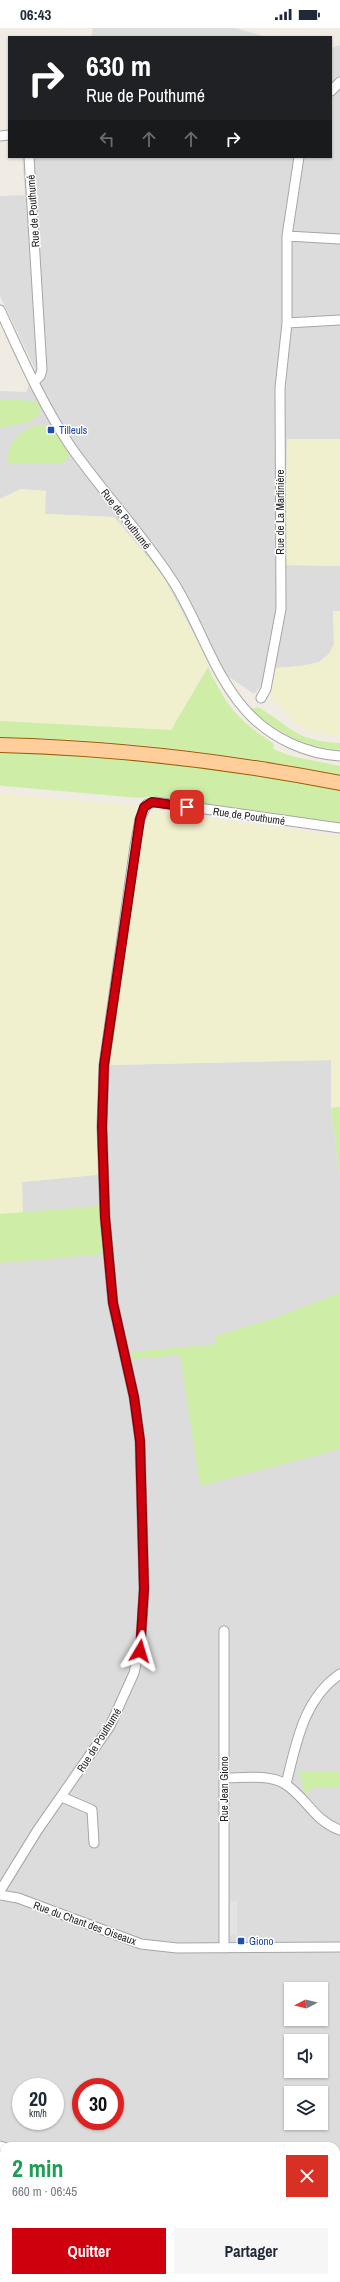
<!DOCTYPE html>
<html lang="fr">
<head>
<meta charset="utf-8">
<style>
	body { margin:0; font-family:"Archivo Narrow",sans-serif; background:#f6f6f7; color:#1f2937; height:100vh; display:flex; flex-direction:column; font-size:15px; white-space:nowrap }
	* { box-sizing:border-box; margin:0 }
	p { font-size:13px; color:#747a83 }
	.icon { flex:none; width:22px; height:22px; fill:none; stroke:currentColor; stroke-width:2; stroke-linecap:round; stroke-linejoin:round }
	.map { position:relative; flex:1; overflow:hidden }
	.details { position:absolute; left:0px; top:2114px; width:340px; height:140px; display:flex; flex-direction:column; background:#fff; border-radius:12px 12px 0 0; box-shadow:0 1px 3px #0004 }
	.details>* { flex:none }
	.banner { position:absolute; left:8px; top:8px; width:324px; height:122px; border-radius:0px; box-shadow:0 1px 3px #0004; background:#202124; color:#fff; overflow:hidden }
	.needle { width:26px; rotate:263deg }
	.tools { position:absolute; left:284px; top:1954px; display:grid; gap:8px }
	.tools a { display:grid; place-items:center; width:44px; height:44px; border-radius:0px; background:#fff; box-shadow:0 1px 3px #0004; font-size:20px }
	.speed { position:absolute; left:12px; top:2050px; display:flex; gap:8px; font-size:20px; font-weight:700; text-align:center }
	.speed>* { display:grid; place-content:center; width:52px; height:52px; border-radius:50%; background:#fff; box-shadow:0 1px 3px #0004; line-height:1 }
	.speed small { font-size:10px; font-weight:400 }
	.speed .limit { border:6px solid #d22; background:#fff; color:#111 }
	.pin { position:absolute; display:grid; place-items:center; width:34px; height:34px; color:#fff; margin:-17px; border-radius:8px; box-shadow:0 2px 6px #0006 }
	.me { position:absolute; width:44px; margin:-22px; rotate:7deg; stroke-linejoin:round; filter:drop-shadow(0 0 3px #0008) }
	.turn { display:flex; align-items:center; gap:14px; height:84px; padding:0 12px; font-size:18px }
	.turn .icon { width:52px; height:52px; stroke-width:2.5 }
	.turn b { display:block; font-size:28px; line-height:34px }
	.lanes { display:flex; align-items:center; height:38px; padding:0 12px; background:#0003; justify-content:center; gap:20px; direction:ltr }
	.lanes .off { opacity:.35 }
	.round { display:grid; place-items:center; flex:none; width:42px; height:42px; border-radius:0px; background:#f6f6f7 }
	.head { display:flex; align-items:center; justify-content:space-between; height:68px; padding:0 12px }
	h1 { font-size:24px; font-weight:700; line-height:30px; color:#1e9e55 }
	.primary-button { display:flex; gap:8px; margin-top:auto; padding:8px 12px }
	.primary-button a { flex:1; height:46px; border-radius:0px; background:#ce000d; color:#fff; font-size:16px; font-weight:700; line-height:46px; text-align:center }
	.primary-button a+a { background:#f6f6f7; color:#1f2937 }
	.status { display:flex; justify-content:space-between; align-items:center; height:28px; padding:0 20px; background:#fff; direction:ltr }
	.status svg { height:11px; fill:currentColor }
	.map>svg:first-child { display:block }
	.residential { fill:#dddcdc; fill-rule:evenodd }
	.farmland { fill:#f0f0ce }
	.grass { fill:#ceeea7 }
	.parking { fill:#e3e3e3 }
	.lines { fill:none; stroke-linecap:round; stroke-linejoin:round }
	.street-casing { stroke:#a6a6a6; stroke-width:11 }
	.primary-casing { stroke:#9a5d00; stroke-width:16 }
	.street { stroke:#fff; stroke-width:9 }
	.primary { stroke:#ffce9b; stroke-width:14 }
	.route-casing { stroke:#860008; stroke-width:10 }
	.route { stroke:#ce000d; stroke-width:7 }
	.transit-dot { fill:#1a4fb4; stroke:#fff; stroke-width:1.5 }
	.labels { text-anchor:middle; dominant-baseline:central; stroke-width:3; stroke-linejoin:round; paint-order:stroke }
	.street-label { font-size:11px; fill:#1f1f1f; stroke:#fff }
	.transit-label { font-size:11px; fill:#164399; stroke:#fff; text-anchor:start }
</style>
</head>
<body>
<div class="status"><b>06:43</b><svg viewBox="0 0 49 12"><path d="M0 12V9h3v3zM5 12V6h3v6zM10 12V3h3v9zM15 12V0h3v12zM26 1h20v11H26zM47 4h2v5h-2z"/></svg></div>
<div class="map">
<svg width="340" height="2254" viewBox="0 0 340 2254">
	<rect width="100%" height="100%" fill="#f0ece4"/>
	<path class="residential" d="M93,0h142l31,9h-175z
		M340,17v394l-53,1 -2,125 55,1v45h-7l1,34 -5,9 -10,8 -18,4 -25,2 -22,26 -45,-31 -47,-89 -48,-57 -70,-3 1,-23 -24,-2 -21,10v-108l26,1 9,-23 -35,-73v-100l25,-1 -3,-38h309v-109z
		M331,1032v48l9,72v1102h-340v-1068l22,-1v-31l81,-8 5,-109zM291,1961h30v30h-30zM291,2013h30v30h-30zM21,2059h34v34h-34zM81,2059h34v34h-34zM291,2065h30v30h-30zM4,2118h332v132h-332z"/>
	<path class="farmland" d="M287,411h53v127l-55,-1z
		M21,461l25,2 -1,23 69,3 48,57 47,89 -38,67 -171,-9v-222z
		M333,583h7v125l-28,-3 -10,-5 -29,-27 -3,-5 6,-28 25,-2 18,-4 10,-8 5,-10z
		M0,765l134,13 3,3 -11,56 -29,208v102l-75,7 1,31 -23,1z
		M155,783l185,25v271l-9,1v-48l-223,5 36,-235 3,-13 4,-5z"/>
	<path class="grass" d="M0,371l35,2 6,5 -2,9 -10,7 -29,6z
		M42,397c11,1 29,23 26,34l-6,4 -53,1 -2,-3c2,-20 14,-34 35,-36z
		M208,639c17,38 32,55 66,77l-1,5 18,7 49,10v9c-112,-22 -226,-36 -340,-38v-16l171,9z
		M258,679c34,20 37,34 82,36v7c-34,-2 -64,-18 -89,-41z
		M0,725c114,2 229,14 340,38v33l-183,-28 -17,2 -137,-12 -3,-1z
		M340,1079v73l-9,-72z
		M99,1178l4,48 -103,9v-49z
		M340,1265v156l-140,37 -20,-131 -47,4 -2,-7 84,-8 1,-8 58,-18z
		M299,1743h41v16l-29,1 -5,8z"/>
	<path class="parking" d="M230,1873h7v34h-7z"/>
	<g class="lines">
		<g class="street-casing">
			<path id="street" d="M331,63l9,-9
				M0,108l9,-1
				M29,129l13,213 -2,6 -6,6
				M287,208l53,3
				M0,282c21,45 41,92 69,134 33,48 74,90 105,139 27,43 41,97 77,133 23,23 56,38 89,40
				M287,295l53,-3
				M261,670l5,-9 15,-80 -1,-221 7,-65v-87l12,-79
				M224,1750c19,0 45,-4 61,6 21,13 29,37 55,46
				M286,1756c10,-39 17,-85 54,-110
				M62,1769l30,13 2,33
				M0,1863l37,-60 73,-105 24,-53 7,-34 3,-50 -4,-148 -6,-44 -21,-94 -8,-86 -3,-90 2,-62 31,-219 5,-27 7,-15 9,-2 184,26
				M0,1867l18,3 123,46 36,4 163,-1
				M224,1920v-317
				M0,2118l4,1
				M336,2243h4
				M229,2254l37,-4"/>
		</g>
		<g class="primary-casing">
			<path id="primary" d="M0,717c114,3 228,16 340,38"/>
		</g>
		<use href="#street" class="street"/>
		<use href="#primary" class="primary"/>
	</g>
	<g class="lines">
		<g class="route-casing">
			<path id="route" d="M140,1623l4,-62 -4,-148 -6,-44 -21,-94 -8,-86 -3,-90 2,-62 36,-246 4,-12 8,-5 35,5"/>
		</g>
		<use href="#route" class="route"/>
	</g>
	<g class="transit-dot">
		<rect x="47" y="398" width="8" height="8" rx="2"/>
		<rect x="237" y="1909" width="8" height="8" rx="2"/>
	</g>
	<g class="labels">
		<g class="street-label">
			<text transform="translate(33 183) rotate(-94)">Rue de Pouthumé</text>
			<text transform="translate(280 484) rotate(-90)">Rue de La Martinière</text>
			<text transform="translate(126 491) rotate(52)">Rue de Pouthumé</text>
			<text transform="translate(249 788) rotate(8)">Rue de Pouthumé</text>
			<text transform="translate(99 1712) rotate(-58)">Rue de Pouthumé</text>
			<text transform="translate(224 1761) rotate(-90)">Rue Jean Giono</text>
			<text transform="translate(85 1895) rotate(20)">Rue du Chant des Oiseaux</text>
		</g>
		<g class="transit-label">
			<text x="59" y="402">Tilleuls</text>
			<text x="249" y="1913">Giono</text>
		</g>
	</g>
</svg>
<div class="tools">
<a><svg class="needle" viewBox="-14 -14 28 28"><path d="M0-13l5 13h-10z" fill="#e53935"/><path d="M0 13l5-13h-10z" fill="#747a83"/></svg></a>
<a><svg class="icon" aria-label="sound" viewBox="0 0 24 24"><path d="M4 9h4l5-4v14l-5-4H4zM17 9q2 3 0 6"/></svg></a>
<a><svg class="icon" aria-label="layers" viewBox="0 0 24 24"><path d="M12 4l9 5-9 5-9-5zM3 14l9 5 9-5"/></svg></a>
</div>
<div class="speed"><div>20<small>km/h</small></div><div class="limit">30</div></div>
<div class="pin" style="left:187px;top:779px;background:#d93025"><svg class="icon" aria-label="arrive" viewBox="0 0 24 24"><path d="M6 21V4h12l-3 4 3 4H6"/></svg></div>
<svg class="me" style="left:140px;top:1623px" viewBox="-20 -20 40 40"><path d="M0-17L14 15 0 8-14 15z" fill="#ce000d" stroke="#fff" stroke-width="4"/></svg>
<div class="banner">
<div class="turn"><svg class="icon" aria-label="right" viewBox="0 0 24 24"><path d="M7 20v-9h11M14 6l5 5-5 5"/></svg><div><b>630 m</b>Rue de Pouthumé</div></div>
<div class="lanes"><svg class="icon off" aria-label="left" viewBox="0 0 24 24"><path d="M17 20v-9H6M10 6l-5 5 5 5"/></svg><svg class="icon off" aria-label="ahead" viewBox="0 0 24 24"><path d="M12 20V5M6 11l6-6 6 6"/></svg><svg class="icon off" aria-label="ahead" viewBox="0 0 24 24"><path d="M12 20V5M6 11l6-6 6 6"/></svg><svg class="icon" aria-label="right" viewBox="0 0 24 24"><path d="M7 20v-9h11M14 6l5 5-5 5"/></svg></div>
</div>
<section class="details">
<div class="head"><div><h1>2 min</h1><p>660 m · 06:45</p></div><a class="round" style="background:#d93025;color:#fff"><svg class="icon" aria-label="close" viewBox="0 0 24 24"><path d="M6 6l12 12M18 6L6 18"/></svg></a></div>
<div class="primary-button"><a>Quitter</a><a>Partager</a></div>
</section>
</div>
</body>
</html>
